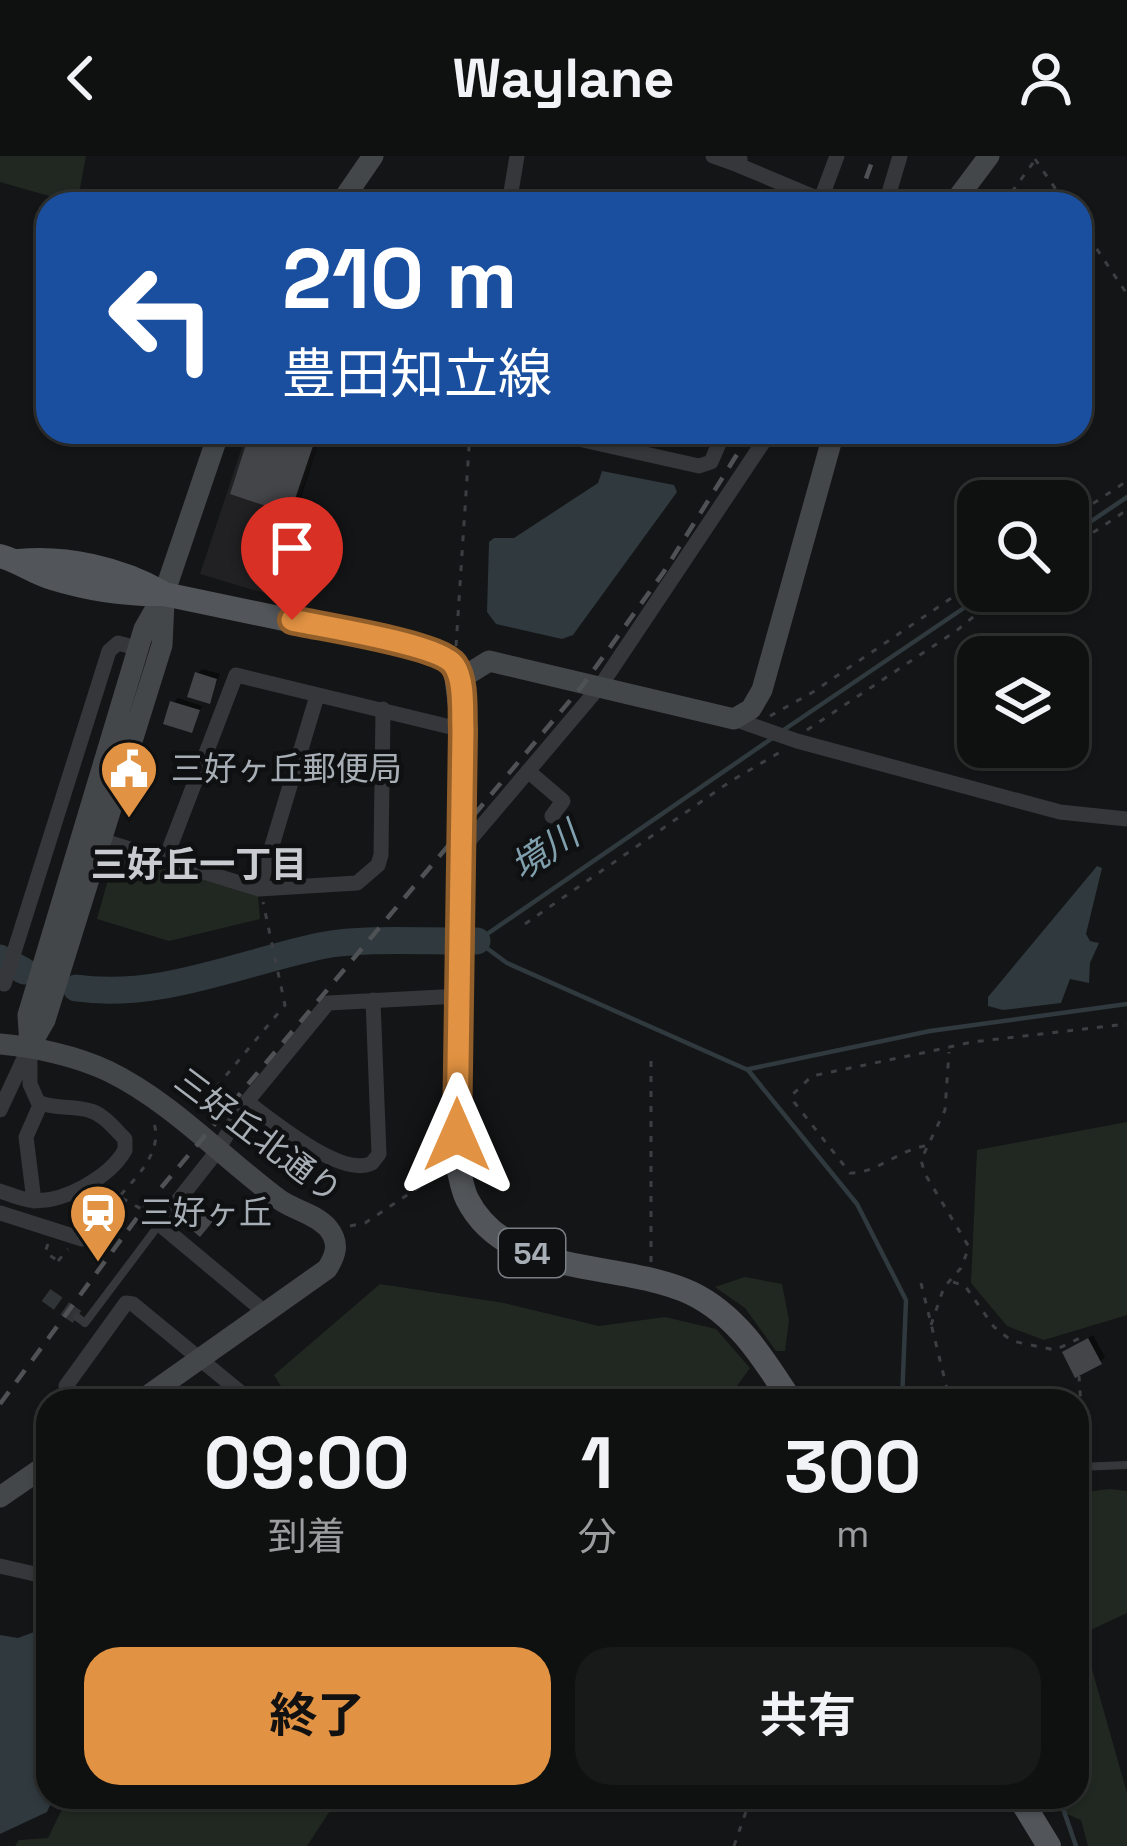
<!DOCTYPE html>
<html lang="ja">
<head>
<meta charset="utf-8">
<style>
	body { margin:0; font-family:"Space Grotesk","Noto Sans JP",sans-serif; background:#181919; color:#f1f3f6; height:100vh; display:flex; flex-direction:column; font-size:45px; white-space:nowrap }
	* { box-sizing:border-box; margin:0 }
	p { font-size:39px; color:#9b9d9f }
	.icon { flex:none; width:66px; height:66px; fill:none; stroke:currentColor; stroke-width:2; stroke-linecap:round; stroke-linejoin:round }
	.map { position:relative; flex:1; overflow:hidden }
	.drawer { position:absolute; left:36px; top:1233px; width:1053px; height:420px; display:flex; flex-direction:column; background:#0f1010; border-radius:36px; box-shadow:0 3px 9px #0004,0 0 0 3px #2f3030 }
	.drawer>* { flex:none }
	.top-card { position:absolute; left:36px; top:36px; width:1056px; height:252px; border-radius:36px; box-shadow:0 3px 9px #0004,0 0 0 3px #2f3030; background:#1a4fa0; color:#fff; overflow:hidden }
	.fabs { position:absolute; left:957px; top:324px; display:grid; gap:24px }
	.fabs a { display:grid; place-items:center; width:132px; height:132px; border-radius:24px; background:#0f1010; box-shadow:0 3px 9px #0004,0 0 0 3px #2f3030; font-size:60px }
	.pin { position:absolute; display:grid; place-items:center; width:102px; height:102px; color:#fff; margin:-123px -51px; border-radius:50% 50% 50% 0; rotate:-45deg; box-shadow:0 0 12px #0007 }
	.pin .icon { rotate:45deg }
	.me { position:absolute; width:132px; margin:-66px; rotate:0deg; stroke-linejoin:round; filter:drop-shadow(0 0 9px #0008) }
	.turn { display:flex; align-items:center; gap:42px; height:252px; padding:0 48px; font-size:54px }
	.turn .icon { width:156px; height:156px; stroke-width:2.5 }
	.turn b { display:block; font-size:84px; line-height:102px }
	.eta { display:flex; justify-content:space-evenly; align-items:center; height:204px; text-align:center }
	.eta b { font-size:72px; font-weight:700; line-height:84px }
	.action { display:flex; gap:24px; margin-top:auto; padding:24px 48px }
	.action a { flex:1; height:138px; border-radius:36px; background:#e19242; color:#111; font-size:48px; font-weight:700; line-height:138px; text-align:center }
	.action a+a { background:#181919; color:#f1f3f6 }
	header { display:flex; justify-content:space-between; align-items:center; height:156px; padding:0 48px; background:#0f1010; font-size:54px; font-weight:700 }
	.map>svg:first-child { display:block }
	.built { fill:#212123 }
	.green { fill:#212821 }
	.water { fill:#2f393e }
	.shadow { fill:#0007 }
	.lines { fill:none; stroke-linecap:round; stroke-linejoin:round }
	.stream { stroke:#2f393e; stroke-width:4.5 }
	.river { stroke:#2f393e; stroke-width:27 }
	.building { fill:#444549 }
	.street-tunnel { stroke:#313436; stroke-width:15; stroke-dasharray:15 8; stroke-linecap:butt }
	.path { stroke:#3c3e42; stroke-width:3; stroke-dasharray:6 9; stroke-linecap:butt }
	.lane { stroke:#36373b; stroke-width:8 }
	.street { stroke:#36373b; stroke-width:15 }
	.secondary { stroke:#44474a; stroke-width:21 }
	.primary { stroke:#525559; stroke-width:24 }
	.rail { stroke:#4f5255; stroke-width:4.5; stroke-dasharray:15 12; stroke-linecap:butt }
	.path-bridge { stroke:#3c3e42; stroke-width:3; stroke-dasharray:6 9; stroke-linecap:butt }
	.street-bridge { stroke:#36373b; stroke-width:15 }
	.route-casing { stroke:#925f2b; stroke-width:30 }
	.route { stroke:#e19242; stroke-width:21 }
	.labels { text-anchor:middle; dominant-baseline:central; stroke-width:9; stroke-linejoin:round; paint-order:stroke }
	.shield { fill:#0f1011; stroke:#797f84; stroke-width:3 }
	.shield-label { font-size:30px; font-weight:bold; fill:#a7aeb5 }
	.poi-label { font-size:33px; fill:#a7aeb5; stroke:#0f1011; text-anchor:start }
	.street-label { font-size:33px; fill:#a7aeb5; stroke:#0f1011 }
	.water-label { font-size:36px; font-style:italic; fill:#81a0ad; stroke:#0f1011 }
	.neighbourhood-label { font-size:36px; font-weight:bold; fill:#c8ccd1; stroke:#0f1011 }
</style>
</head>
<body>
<header><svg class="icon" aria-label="back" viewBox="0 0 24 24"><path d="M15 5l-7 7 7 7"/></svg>Waylane<svg class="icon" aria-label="person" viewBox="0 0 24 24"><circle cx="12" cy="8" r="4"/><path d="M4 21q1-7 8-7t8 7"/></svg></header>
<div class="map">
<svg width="1127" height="1690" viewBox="0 0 1127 1690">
	<rect width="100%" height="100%" fill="#141516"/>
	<path class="built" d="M247,276h47l25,8 -52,154 -67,-20z"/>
	<path class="green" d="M0,0h86l-9,48 -77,-22z
		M124,698l134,41 2,24 -91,22 -72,-22 15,-54z
		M1127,966v193l-83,25 -37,-14 -36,-43 6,-133z
		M745,1121l37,7 7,36 -4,31h-9l-31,-43 -30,-21z
		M380,1128l124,19 95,23 66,-9 51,12 34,39 -24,33h-436l-16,-26z
		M1110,1333l17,2v122l-45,21 45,159v53h-39l-7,-26 -40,-17 -3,-6h39v-304z
		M68,1641h271l-32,49h-292l4,-6 29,-2z"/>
	<path class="water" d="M602,315l72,14 3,7 -104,143 -11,4 -66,-15 -9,-12 2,-70 5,-4h20l84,-55z
		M1097,710l5,2 -16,66 4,7 9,2 -9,20 -1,20 -19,-4 -9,24 -58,7 -15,-4v-9z
		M42,1473h6v89l-14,36 14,22v21h6l-7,15 -47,22v-199l18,3z"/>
	<path class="shadow" d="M253,276h69l-22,68 -11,10z
		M202,513l18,5 -11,27 -11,-28z
		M178,542l24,8 -11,23 -18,-26z
		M201,1045l15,13 -16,19 -16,-13z
		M1093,1179l12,22 -5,5 -35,-10z"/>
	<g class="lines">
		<path class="stream" d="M1068,381l59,-40
			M785,573l204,-138
			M771,583l-294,202 30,22 241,107 109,134 49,96 -4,101
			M749,913l181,-38 197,-27
			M1059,1641l17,49"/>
		<path class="river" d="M0,802l24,13
			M76,832c83,12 164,-25 244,-42 44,-9 110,-4 157,-5"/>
	</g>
	<path class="building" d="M250,276h31l33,11 -24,71 -60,-20z
		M195,516l22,7 -7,25 -23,-7z
		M170,545l30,9 -8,23 -29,-9z
		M194,1047l20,17 -14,17 -20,-17z
		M1088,1182l14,26 -27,14 -13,-26z"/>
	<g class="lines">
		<path class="street-tunnel" d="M46,1139l31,22"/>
		<path class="path" d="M1035,3l31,45
			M1003,48l35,-48
			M1080,68l47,70
			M1068,364l59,-39
			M1068,393l59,-39
			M456,490l14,-214
			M770,560l43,-24 165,-112
			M807,574l149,-99 49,-40
			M525,768l206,-143 51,-30
			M197,954l88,-105 -22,-103
			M925,990c-26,4 -50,28 -75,27l-56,-71 -2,-7 20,-19 115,-24 45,-10 155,-18
			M122,1042l28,16
			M111,1050c19,-23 53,-51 43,-83
			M350,1070l15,-3 74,-49
			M48,1088l-3,8 13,9
			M651,1106v-202
			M953,1126l12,4 29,41 18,14 43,9 27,-13
			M921,1127l29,118
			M931,1169l13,-38 17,-19 8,-21 -44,-73 -4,-14 24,-50 4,-58
			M1077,1267l5,-2 -3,-45
			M734,1690l17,-49"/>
		<path class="lane" d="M77,1161l8,6 76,-101
			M1077,1311l50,-2"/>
		<path class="street" d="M713,0l25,9 2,-6
			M738,9l83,35
			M509,48l8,-48
			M819,48l18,-48
			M896,48l-7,-11 11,-37
			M547,276l152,34 12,-4 13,-30
			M808,276l23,9
			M734,563l63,22 263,71 67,7
			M528,615l35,30 -11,15
			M91,681l168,52 98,-6 21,-18 3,-10 2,-146
			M463,692l138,-163 169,-253
			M165,704l71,-185 227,55
			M259,733l58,-193
			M4,828l105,-333 9,-8 22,6
			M247,946c25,18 95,77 125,61l7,-9 -6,-154
			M0,954l26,-56
			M0,1035c9,3 20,8 29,9 32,5 81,-23 96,-50v-11c-10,-10 -21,-24 -34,-28 -17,-6 -35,-1 -53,-9l-8,-18v-38
			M34,1045l-8,-64 15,-34
			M266,1157l-102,-85 -2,-7 56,-71 26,-45 84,-102 132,-7
			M69,1245l-3,-15 60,-83 7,1 118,97
			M0,1410l48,11"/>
		<path class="secondary" d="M340,48l33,-48
			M953,48l36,-48
			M460,523l29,-18 245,58 17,-10 11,-19 72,-258
			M0,888c35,3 76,12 108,27 64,31 115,87 172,129 14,10 36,14 48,28 12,15 8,27 -1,41l-187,132
			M30,890l-2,-31 116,-386 20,-35 55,-162
			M30,890l15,-26 117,-375 2,-44
			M0,1341l48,-33"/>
		<path class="primary" d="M0,400c19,5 34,17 52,22 36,11 74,17 112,16l268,56 23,16 8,64 -6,433c3,11 5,26 10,36 40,80 153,61 224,94 46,22 73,66 100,108
			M19,405c46,-5 102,8 142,31
			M1019,1641l30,49"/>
		<path class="rail" d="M857,48l17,-48
			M0,1248l145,-197 438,-522 80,-112 88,-141"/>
		<path class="path-bridge" d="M58,1105l10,-12"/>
		<path class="street-bridge" d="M0,1057l82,26 18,-22 15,11"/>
	</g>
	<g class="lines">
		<g class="route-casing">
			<path id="route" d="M292,464c31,7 147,24 162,45 11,16 8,46 9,65l-6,405"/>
		</g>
		<use href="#route" class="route"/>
	</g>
	<defs>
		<g id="civic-pin" transform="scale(3)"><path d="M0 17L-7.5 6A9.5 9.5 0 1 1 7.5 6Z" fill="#e19242" stroke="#0f1011"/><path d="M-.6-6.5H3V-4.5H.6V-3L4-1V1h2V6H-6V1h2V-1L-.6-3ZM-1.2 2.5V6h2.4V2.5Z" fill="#fff"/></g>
		<g id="station-pin" transform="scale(3)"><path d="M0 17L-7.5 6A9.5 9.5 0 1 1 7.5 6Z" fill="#e19242" stroke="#0f1011"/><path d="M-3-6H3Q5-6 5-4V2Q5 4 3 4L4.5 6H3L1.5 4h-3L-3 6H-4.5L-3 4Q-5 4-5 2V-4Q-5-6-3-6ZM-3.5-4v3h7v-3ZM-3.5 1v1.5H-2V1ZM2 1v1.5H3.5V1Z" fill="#fff"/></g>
	</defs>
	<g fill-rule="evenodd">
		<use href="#civic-pin" x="129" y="613"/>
		<use href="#station-pin" x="98" y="1057"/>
	</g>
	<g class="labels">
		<rect class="shield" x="499" y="1073" width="66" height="48" rx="9"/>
		<g class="shield-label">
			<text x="532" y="1097">54</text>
		</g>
		<g class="poi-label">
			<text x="171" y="613">三好ヶ丘郵便局</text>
			<text x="140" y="1057">三好ヶ丘</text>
		</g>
		<g class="street-label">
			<text transform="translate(258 980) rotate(37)">三好丘北通り</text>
		</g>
		<g class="water-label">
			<text transform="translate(545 695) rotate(-34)">境川</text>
		</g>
		<g class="neighbourhood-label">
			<text x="199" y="709">三好丘一丁目</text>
		</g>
	</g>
</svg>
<div class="fabs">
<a><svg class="icon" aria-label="search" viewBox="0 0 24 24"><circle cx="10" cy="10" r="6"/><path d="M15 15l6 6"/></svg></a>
<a><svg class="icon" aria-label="layers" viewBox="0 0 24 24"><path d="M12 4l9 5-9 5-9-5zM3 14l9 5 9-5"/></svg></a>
</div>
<div class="pin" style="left:292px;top:464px;background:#d93025"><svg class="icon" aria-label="arrive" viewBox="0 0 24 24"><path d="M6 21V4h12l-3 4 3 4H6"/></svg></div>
<svg class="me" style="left:457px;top:979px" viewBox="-20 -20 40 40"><path d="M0-17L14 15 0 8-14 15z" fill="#e19242" stroke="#fff" stroke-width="4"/></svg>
<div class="top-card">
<div class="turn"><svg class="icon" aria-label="left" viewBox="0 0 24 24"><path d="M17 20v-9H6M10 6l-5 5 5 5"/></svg><div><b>210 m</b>豊田知立線</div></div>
</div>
<section class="drawer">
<div class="eta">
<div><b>09:00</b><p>到着</p></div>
<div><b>1</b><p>分</p></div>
<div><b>300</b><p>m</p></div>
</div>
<div class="action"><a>終了</a><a>共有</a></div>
</section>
</div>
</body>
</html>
